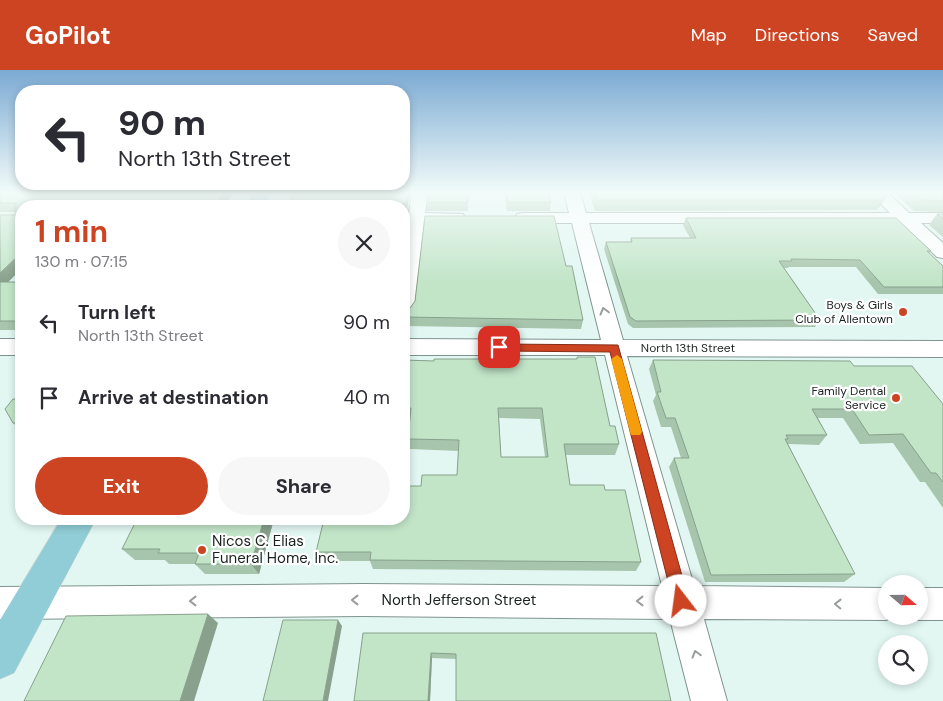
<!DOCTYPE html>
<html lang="en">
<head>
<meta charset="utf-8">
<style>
	body { margin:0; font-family:"DM Sans",sans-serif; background:#f7f7f7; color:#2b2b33; height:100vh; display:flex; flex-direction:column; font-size:19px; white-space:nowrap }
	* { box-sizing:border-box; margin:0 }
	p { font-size:16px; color:#7c7c81 }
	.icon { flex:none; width:28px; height:28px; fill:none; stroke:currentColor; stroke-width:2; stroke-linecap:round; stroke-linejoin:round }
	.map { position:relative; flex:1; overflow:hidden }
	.details { position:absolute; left:15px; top:130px; width:395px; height:325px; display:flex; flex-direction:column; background:#fff; border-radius:20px; box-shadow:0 2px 8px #0003 }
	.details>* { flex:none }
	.top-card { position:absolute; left:15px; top:15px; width:395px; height:105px; border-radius:20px; box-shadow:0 2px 8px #0003; background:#fff; color:#2b2b33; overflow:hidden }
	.needle { width:32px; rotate:110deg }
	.controls { position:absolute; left:878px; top:505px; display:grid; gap:10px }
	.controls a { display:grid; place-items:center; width:50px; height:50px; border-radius:50%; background:#fff; box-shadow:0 2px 8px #0003; font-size:25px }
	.pin { position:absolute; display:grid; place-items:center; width:42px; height:42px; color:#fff; margin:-21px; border-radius:10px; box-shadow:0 2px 8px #0006 }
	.me { position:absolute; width:55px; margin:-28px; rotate:345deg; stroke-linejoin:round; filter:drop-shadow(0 0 4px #0008) }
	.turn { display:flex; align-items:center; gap:18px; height:105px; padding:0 20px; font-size:22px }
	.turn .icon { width:65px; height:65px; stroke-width:2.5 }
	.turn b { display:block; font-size:35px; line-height:42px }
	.round { display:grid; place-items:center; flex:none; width:52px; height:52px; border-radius:26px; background:#f7f7f7 }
	.summary { display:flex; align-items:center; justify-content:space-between; height:85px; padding:0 20px }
	h1 { font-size:30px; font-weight:700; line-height:38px; color:#cd4423 }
	.action { display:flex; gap:10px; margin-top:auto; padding:10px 20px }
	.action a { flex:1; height:58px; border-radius:30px; background:#cd4423; color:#fff; font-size:20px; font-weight:700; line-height:58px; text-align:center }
	.action a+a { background:#f7f7f7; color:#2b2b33 }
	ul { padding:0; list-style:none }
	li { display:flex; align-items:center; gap:15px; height:75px; padding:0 20px }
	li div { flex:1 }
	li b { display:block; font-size:19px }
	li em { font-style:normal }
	header { display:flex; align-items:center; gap:30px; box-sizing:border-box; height:70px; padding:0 25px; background:#cd4423; color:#fff }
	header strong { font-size:24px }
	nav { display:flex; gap:28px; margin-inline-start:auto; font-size:18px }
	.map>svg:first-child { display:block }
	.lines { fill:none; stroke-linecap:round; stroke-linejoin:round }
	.minor-casing { stroke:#80948f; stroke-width:2 }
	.major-casing { stroke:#d6d7d7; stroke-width:1 }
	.minor { fill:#fff; fill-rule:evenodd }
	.major { fill:#91cdd6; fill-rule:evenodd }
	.wall { fill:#a7c5ac; fill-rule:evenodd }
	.shaded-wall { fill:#88a08c }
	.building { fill:#c2e5c8; stroke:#88a08c; fill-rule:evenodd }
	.oneway { stroke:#989c9b }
	.route { fill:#cd4423; stroke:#852c17 }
	.slow { fill:#f59e0b }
	.poi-dot { fill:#cd4423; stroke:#fff; stroke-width:2 }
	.labels { text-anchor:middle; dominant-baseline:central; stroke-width:4.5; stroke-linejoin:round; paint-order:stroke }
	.poi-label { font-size:12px; fill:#1a2220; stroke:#fff; text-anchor:end }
	.street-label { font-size:12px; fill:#1a2220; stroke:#fff }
	.near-poi-label { font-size:15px; fill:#1a2220; stroke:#fff; text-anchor:start }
	.near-street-label { font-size:15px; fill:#1a2220; stroke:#fff }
</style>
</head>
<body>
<header>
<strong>GoPilot</strong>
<nav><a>Map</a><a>Directions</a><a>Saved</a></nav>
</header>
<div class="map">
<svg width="943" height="631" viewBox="0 0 943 631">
	<rect width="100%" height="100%" fill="#e2f7f2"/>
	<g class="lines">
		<g class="minor-casing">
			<path id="minor" d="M412,122h16l-3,21 38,1 2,4 -2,4 -39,1 -10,87 -3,5 -7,2v-71l3,-23h-3v-10h5z
				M564,122h16l6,21h304l-21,-21h18l22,21h34v10h-22l22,20v15l-6,-1 -36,-34h-312l34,117 320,1v16l-316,-1 67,230 192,2v28h10l-10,4 -182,-1 23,82h-36l-21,-82 -307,-3 -363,3v-32l363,-3 299,2 -57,-231h-201v-16l197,1 -29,-117h-49l-6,-1 -2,-4 2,-4 6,-1h46z
				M0,269h21v16h-21z
				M919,518h24v32h-24l-10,-4h10z"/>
		</g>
		<g class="major-casing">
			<path id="major" d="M253,122h18l-7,14h-18z
				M61,449h35l-82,154 -14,6v-59z"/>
		</g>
		<use href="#minor" class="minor"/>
		<use href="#major" class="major"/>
	</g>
	<path class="wall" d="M0,122h234l-10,14h-203v63l-13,13h13v48h-21v-115h16v-3h-16z
		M428,122h121l2,10 -1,9h-43l-3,-17 -36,-1v18h-41v-9z
		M589,122h295l3,3 -7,11 -4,4 -281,1z
		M893,122h50v20l-29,-1z
		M937,144h6v23l-14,-12z
		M686,148l245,33 -2,2 14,13v28h-65l-22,-27h-67l-1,1h-4l36,52 -5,7 -182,1 -5,-4 -24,-75 2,-7h24l1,-4h59l-7,-13z
		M566,196l17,54 -2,9 -177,-3v-17z
		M577,287l42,87 -4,11h-49l4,30 35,5 36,72 -5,9 -263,-2 -3,-8h-49l-5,-9 88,-33 17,-33 36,-11 2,-24 -49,-2 -2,-10 2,-21h-6v-58l30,1 143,-2zM499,348l41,1 5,38h-44z
		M653,290l201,6 89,38v104l-18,-26h-5l-27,-39 -33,1 -17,-26h-25l9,17 -8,10 -31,-1 67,130 -11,8h-139l-36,-115 5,-9h7l-10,-31h-10l-8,-26 3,-6 -7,-26z
		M21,327v34l-8,-8 6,-24z
		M274,449l-15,55h-54l-10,-10h-26l-4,-4h-30l-13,-11z
		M363,563h293l-200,26 -24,-1 -2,43h-76z"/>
	<path class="shaded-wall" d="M224,122h10l-10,14h-10z
		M408,122h2l-3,19 -3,1v-6h-3v-2z
		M887,125l-7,11 -4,4 7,-10z
		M404,146l1,9 -1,8z
		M21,183v16l-21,21v-17z
		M264,449h10l-15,55 -8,-10z
		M208,544l10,9 -24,78h-14z
		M338,550l4,6 -14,75h-5z
		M431,583l1,5 -2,43h-2z"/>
	<path class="building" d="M0,122h224l-10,14h-193v47l-21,20v-58h16v-12h-16z
		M294,122h114l-2,10 -5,2v2h-113z
		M428,122h40v10h-41z
		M506,122h43l2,10h-44z
		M595,122h289l3,3 -4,5h-286z
		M912,122h31v9l-22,-1z
		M937,144h6v5z
		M425,146h129l12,50h6l11,54 -179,-3v-8l6,-1 5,-7z
		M686,148h210l35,33h-4l16,15v21h-59l-24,-27 -69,-1 1,2h-13l41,59 -184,1 -6,-4 -24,-75h26l-1,-4h65z
		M0,212h21v39h-21z
		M577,287h18l15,69h5l4,18h-55l6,41h34l1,5h20l16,72 -271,-2 1,-8h-55l8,-33h80v-33h17l1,-11h35l2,-35 -51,-1 3,-31h-7v-48l30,1v-2h143zM498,338h44l6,49h-47z
		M653,290l197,1 4,5h58l31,38v78l-7,-9h-5l-28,-39 -34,1 -17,-26h-40l15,26h-41l2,4h-3l70,135 -144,1 -37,-117h15l-14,-40h-9l-9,-26h4z
		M21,327v26h-8l-8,-14 8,-10h6z
		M137,449h127l-13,45h-56l4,-11h-41l2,-4h-38z
		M208,544l-28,87h-156l42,-85z
		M283,550h55l-15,81h-60z
		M363,563h293l15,68h-215v-47l-25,-1 -3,48h-74z"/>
	<defs><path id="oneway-chevron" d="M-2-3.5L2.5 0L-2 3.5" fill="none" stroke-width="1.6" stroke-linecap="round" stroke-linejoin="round" transform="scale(1.25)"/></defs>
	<g class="oneway">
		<use href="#oneway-chevron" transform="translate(604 241) rotate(-105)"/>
		<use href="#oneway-chevron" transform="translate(355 530) rotate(180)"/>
		<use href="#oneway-chevron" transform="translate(193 531) rotate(180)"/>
		<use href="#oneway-chevron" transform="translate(640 531) rotate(-180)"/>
		<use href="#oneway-chevron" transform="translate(838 534) rotate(-179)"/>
		<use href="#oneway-chevron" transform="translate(696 584) rotate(-106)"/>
	</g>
	<linearGradient id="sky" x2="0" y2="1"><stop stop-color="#7baad3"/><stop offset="0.58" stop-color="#f2fbf9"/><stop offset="1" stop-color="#f2fbf9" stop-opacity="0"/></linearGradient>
	<rect width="943" height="211" fill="url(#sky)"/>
	<path class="route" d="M499,274l119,1 71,256 -2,6 -6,2 -5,-2 -3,-6 -63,-249 -111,-1 -5,-4z"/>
	<path class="slow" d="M617,285l5,4 20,73 -2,3h-9l-1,-3 -19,-73z"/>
	<g class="poi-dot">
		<circle cx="903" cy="242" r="5"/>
		<circle cx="896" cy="328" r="5"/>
		<circle cx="202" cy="480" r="5"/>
	</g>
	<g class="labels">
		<g class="poi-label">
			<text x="893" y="235">Boys &amp; Girls<tspan x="893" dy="14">Club of Allentown</tspan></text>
			<text x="886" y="321">Family Dental<tspan x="886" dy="14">Service</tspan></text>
		</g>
		<g class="street-label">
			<text x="688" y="278">North 13th Street</text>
		</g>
		<g class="near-poi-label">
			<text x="212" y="471">Nicos C. Elias<tspan x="212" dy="17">Funeral Home, Inc.</tspan></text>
		</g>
		<g class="near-street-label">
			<text x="459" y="530">North Jefferson Street</text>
		</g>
	</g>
</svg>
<div class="controls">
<a><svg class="needle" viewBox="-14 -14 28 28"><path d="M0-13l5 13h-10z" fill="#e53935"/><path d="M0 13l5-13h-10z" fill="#7c7c81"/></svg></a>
<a><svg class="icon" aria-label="search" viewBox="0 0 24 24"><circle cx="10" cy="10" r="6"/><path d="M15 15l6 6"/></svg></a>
</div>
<div class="pin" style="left:499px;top:277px;background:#d93025"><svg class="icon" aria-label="arrive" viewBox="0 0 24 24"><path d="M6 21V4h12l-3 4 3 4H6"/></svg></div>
<svg class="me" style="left:681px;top:531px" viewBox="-20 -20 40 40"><circle r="19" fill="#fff"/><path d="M0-13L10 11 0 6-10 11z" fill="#cd4423"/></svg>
<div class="top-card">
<div class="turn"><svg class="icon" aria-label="left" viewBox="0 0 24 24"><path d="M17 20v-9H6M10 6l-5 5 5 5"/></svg><div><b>90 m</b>North 13th Street</div></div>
</div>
<section class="details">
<div class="summary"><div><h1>1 min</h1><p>130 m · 07:15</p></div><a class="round"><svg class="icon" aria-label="close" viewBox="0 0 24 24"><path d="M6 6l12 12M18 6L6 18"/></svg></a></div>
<ul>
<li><svg class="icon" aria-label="left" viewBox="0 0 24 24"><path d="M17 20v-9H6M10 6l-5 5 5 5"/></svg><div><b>Turn left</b><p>North 13th Street</p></div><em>90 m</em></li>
<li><svg class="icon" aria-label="arrive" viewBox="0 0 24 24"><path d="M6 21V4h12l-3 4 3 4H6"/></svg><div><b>Arrive at destination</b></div><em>40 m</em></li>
</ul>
<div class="action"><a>Exit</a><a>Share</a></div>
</section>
</div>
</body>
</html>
